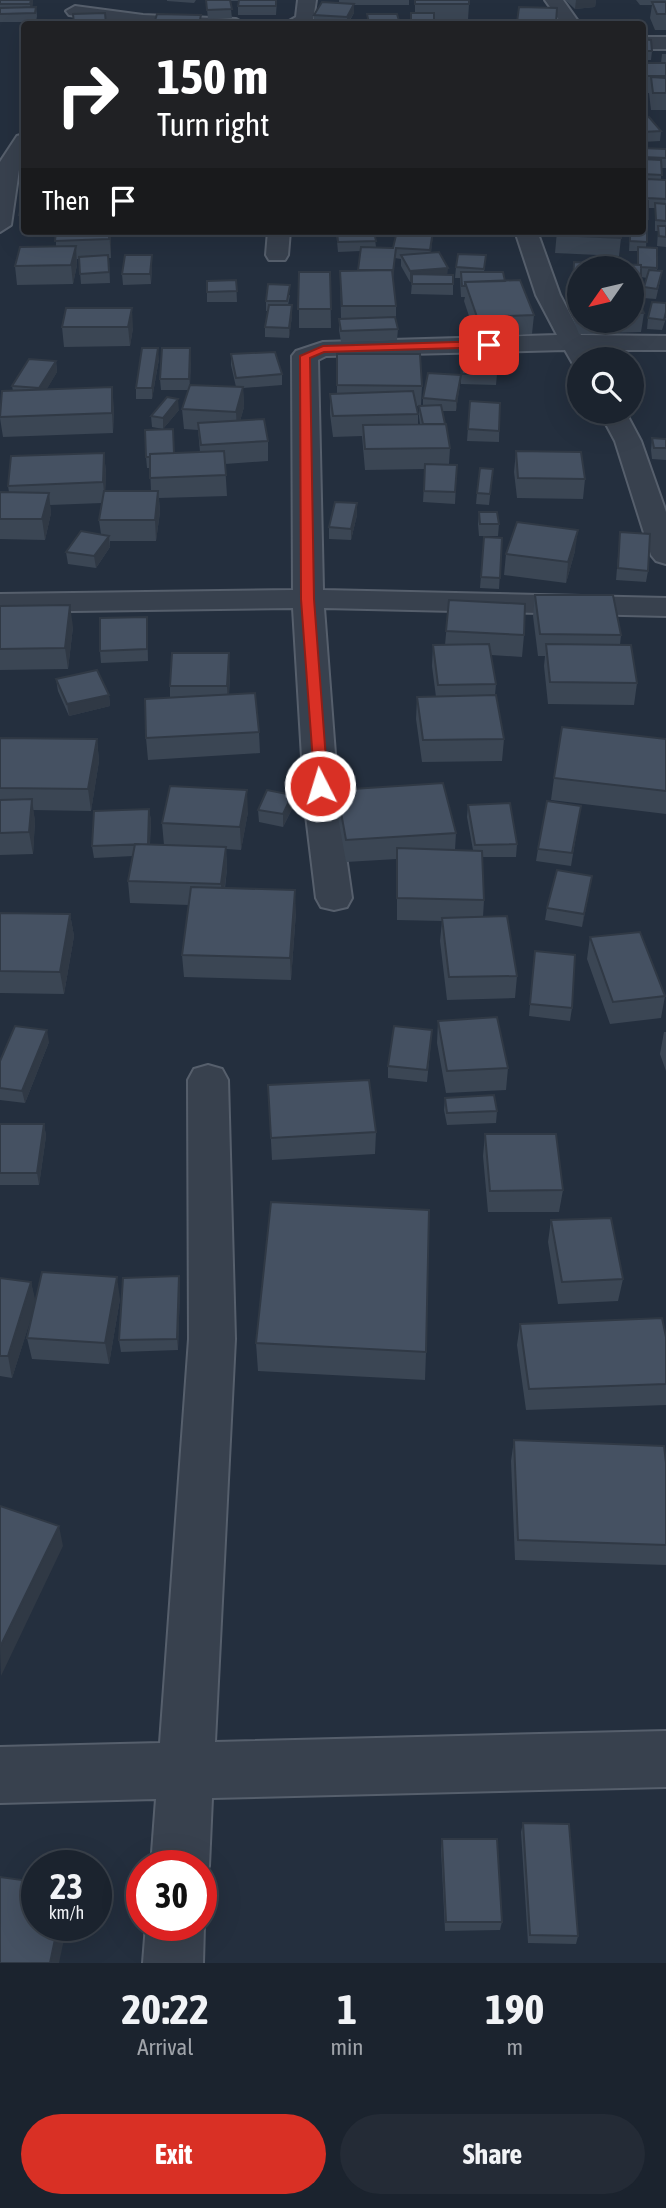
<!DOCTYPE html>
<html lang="en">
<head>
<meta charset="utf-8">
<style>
	body { margin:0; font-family:"Asap Condensed",sans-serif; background:#242b36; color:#f1f3f6; height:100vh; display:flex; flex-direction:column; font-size:26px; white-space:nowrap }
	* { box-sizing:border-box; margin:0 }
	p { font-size:23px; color:#a0a4aa }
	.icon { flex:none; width:38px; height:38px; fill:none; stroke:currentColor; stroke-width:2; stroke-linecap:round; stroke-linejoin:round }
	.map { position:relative; height:1963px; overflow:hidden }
	.sheet { display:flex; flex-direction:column; background:#1b232e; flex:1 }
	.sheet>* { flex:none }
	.banner { position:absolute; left:21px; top:21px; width:625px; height:214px; border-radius:7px; box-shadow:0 7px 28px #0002,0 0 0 2px #39404a; background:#202124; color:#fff; overflow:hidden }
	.needle { width:46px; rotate:236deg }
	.tools { position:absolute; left:567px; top:256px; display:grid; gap:14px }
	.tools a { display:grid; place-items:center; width:77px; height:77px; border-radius:50%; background:#1b232e; box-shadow:0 7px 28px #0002,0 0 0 2px #39404a; font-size:35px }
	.speed { position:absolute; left:21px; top:1850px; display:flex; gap:14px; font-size:35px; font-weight:700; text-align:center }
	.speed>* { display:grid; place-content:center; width:91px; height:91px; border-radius:50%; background:#1b232e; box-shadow:0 7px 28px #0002,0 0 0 2px #39404a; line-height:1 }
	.speed small { font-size:18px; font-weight:400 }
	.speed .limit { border:10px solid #d22; background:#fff; color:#111 }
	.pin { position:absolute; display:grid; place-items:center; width:60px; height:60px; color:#fff; margin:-30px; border-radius:14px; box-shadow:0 4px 10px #0006 }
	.me { position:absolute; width:77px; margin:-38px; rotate:355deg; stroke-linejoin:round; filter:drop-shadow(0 0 5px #0008) }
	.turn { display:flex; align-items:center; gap:24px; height:147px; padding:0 21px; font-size:32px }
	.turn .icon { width:91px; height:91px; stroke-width:2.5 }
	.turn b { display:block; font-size:49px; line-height:60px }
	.then { display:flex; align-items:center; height:66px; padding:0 21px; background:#0003; gap:14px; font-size:26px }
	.eta { display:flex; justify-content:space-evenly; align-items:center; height:119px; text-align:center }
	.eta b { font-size:42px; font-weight:700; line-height:49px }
	.button { display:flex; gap:14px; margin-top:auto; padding:14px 21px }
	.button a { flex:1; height:80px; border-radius:42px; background:#d93025; color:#fff; font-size:28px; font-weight:700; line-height:80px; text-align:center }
	.button a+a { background:#242b36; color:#f1f3f6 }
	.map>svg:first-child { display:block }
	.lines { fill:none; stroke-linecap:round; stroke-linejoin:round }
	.minor-casing { stroke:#565f6c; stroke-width:4 }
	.minor { fill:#38414e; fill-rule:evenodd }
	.wall { fill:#3b4654; fill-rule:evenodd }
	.shaded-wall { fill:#303945 }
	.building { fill:#455162; stroke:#303945; stroke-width:2 }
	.route { fill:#d93025; stroke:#8d1f18; stroke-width:2 }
</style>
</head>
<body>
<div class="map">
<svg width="666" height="1963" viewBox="0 0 666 1963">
	<rect width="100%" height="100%" fill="#242f3e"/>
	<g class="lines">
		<g class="minor-casing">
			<path id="minor" d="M298,0h18l-3,20 -5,4h-24l12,-7z
				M545,0h18l17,24h-18z
				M75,6l68,9 93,4 9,5h-109l-67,-9 -3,-4z
				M642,37h24v12h-24z
				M24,134v22l-4,7 -9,62 -11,7v-70l17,-26z
				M268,231h22l-2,24 -3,5h-16l-3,-5z
				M515,231h22l23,64 21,40 85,1v14h-76l4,9h-15v7l-6,-2 -8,-14 -239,6 -8,4 5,230 343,8v18l-342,-8 15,199 13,91 -5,9 -13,3 -13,-3 -5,-9 -11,-91 -12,-199 -293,4v-18l293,-4 -1,-234 4,-5 27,-9 234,-7 -21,-40z
				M599,411h26l16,30 25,71v52l-10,-3 -5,-6 -36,-114z
				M208,1065l14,4 6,11 7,259 -20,403 451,-11v56l-454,11 -3,68 -8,18v-18h-50l5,-67 -156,4v-56l160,-4 29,-404 -1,-259 6,-11z
				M201,1918l3,7 -1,38h-60l3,-38h55z"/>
		</g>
		<use href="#minor" class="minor"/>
	</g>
	<path class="wall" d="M0,0h33l-1,7h4l1,9 -1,6h-36z
		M167,0h29l-2,3 -27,-2z
		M206,0h71l-1,15h-38v-14h-8l2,17 -24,1z
		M339,0h70v5h-55v8l-6,11h-34v-9l25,-12z
		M415,0l54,4 -1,16h-34l-19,-7z
		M565,0h31l-1,7 -20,2z
		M636,0h30v30h-11l-5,-12 2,-13h-12z
		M519,7l38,1 -1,16h-39z
		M642,39l10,12 -1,9h-9z
		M662,54h4v56h-15l-2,-17h-7v-29l19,-1z
		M642,118l19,13 -1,10 -18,1z
		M642,148l24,1v19h-5v11l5,1v67l-9,-1 1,-15h-3v-23h-7l-2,40h11v22l3,11 -4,18 -13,-1 4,-20 -6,-1 -2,25 5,11 -3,19 -62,2 -8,-20 3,-52 63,3v-14h-8l1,-20h12v-30h4l1,-17h-5zM579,268h53v52h-53z
		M24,199v32h87v27h-2l1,25 -29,1 -2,-25h-2v6l-4,19 -56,1 -2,-19 41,-20v-13h-35l-2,-18z
		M136,231h24v1h-24z
		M318,231h56l2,16 17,1 40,-17 -2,22 16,22h6v20l-42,-1 1,-12h-2l-9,-16v-7l-6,-1 -2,21 3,27v13l2,10 -1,11 -56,2 -2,-12v-11h2l-1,-48h18l3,-20 -23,1 -2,-21z
		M444,231h43v2z
		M557,231l64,7 -2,18 -64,-3z
		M486,255l-2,17 21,9 29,34 -2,19 -56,3 -12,-36 1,-4h-4l-1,-19h-5l1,-11z
		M152,265l-1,19 -28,1 -1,-11z
		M299,272h31l1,56h-32z
		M236,280l1,22h-30v-10z
		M290,295l-2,10h4v11l-3,22 -24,-1v-10l3,-16h-2v-10z
		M648,318h18l-4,12 -15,-1z
		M62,327l71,1 -3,18 -66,1z
		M460,351l37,23 -1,11 -35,-1z
		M231,354l51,20v11l-39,3 1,19 -4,14 28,20v20l-43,3 2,32 -68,2 1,14 -4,29h-46v6l-14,21 -28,-4 -2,-12 35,-18 -2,-14 3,-17 -52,2 1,8 -6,27 -45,-1v-47h9l-1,-6 96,-33 2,20 -1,18h46l-1,-23h-3l-1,-11 29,-4 25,-1 -2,-22 -14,-1 -2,-20 6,-19h-27l-1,-11 31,-20 -1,26 46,2 -5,-22z
		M337,354l85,32 -1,19h2v-7l38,-23 -5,36h-14l8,37 -1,16 8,1 -2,39 -32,-2 2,-33 -60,1 -3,-34 -29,1 -3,-23v-20h7zM416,406h3v11l1,7h-2v-10z
		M159,359l-7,40h-16v-11z
		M56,361l1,11 -11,18 68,17 -1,26 -110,4 -3,-19 2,-27h11l-1,-5z
		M470,401l30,2 -1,39 -32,-1z
		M179,410l-16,19 -11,-2 -1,-11z
		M652,438l14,1v21l-14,-1 -1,-9z
		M516,451l69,28 -2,20 -66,-1 -3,-26z
		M493,469l-4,36 -13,-1 1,-11z
		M479,512l20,12 -1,12h-19l-1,-12z
		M357,515l-6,25 -22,-1v-12z
		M620,532l28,39 -2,11 -30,-2z
		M484,537l18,1 -3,51 -19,-1z
		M575,551l-9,32 -62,-8 2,-21z
		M535,595l86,40 -1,10 17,38 -3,22 -86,-1 -4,-38 1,-10h-7l-5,-40z
		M449,600l75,35 -2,22 -31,-2 5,29 -1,11 9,44 -2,22 -80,1 -6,-43 1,-22h19l-4,-31 1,-21h12z
		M0,606l73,21 -5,42 -68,1z
		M147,617l1,44 -47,2 -1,-12z
		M230,674l-1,21 30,37 1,21 -112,7 -2,-22 24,-40v-12z
		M56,679l53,16 1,11 -41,10 -11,-25z
		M0,738l97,1 2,22 -8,50 -58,-1 2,11 -2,33 -33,1z
		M666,739v75l-115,-14 3,-22z
		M337,790l119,43 -1,17h18l-6,-33 1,-12 49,39 -1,13h-34l2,43 -1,17 34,59 -2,22 -68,2 -7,-59 2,-20 -45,-1v-61l-51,3 -9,-50z
		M292,795l1,12 -10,20 -24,-5 -1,-12z
		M149,809l2,12 -1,23 14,1 -2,-22 86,-11 -7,38 -15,-1 1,20 -2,19 71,24 -5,68 -107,-3 -2,-22 7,-50 -59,-2 -2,-22 5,-25 -39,2 -2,-12z
		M579,818l-8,48 -35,-5 2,-12z
		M590,888l-8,39 -37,-7 2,-12z
		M0,913l70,1 4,22 -10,58 -64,-1z
		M590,937l75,59 -4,22 -51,6 -23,-65z
		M535,951l37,57 -2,13 -41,-5z
		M438,1021l70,47 -2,22 -60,3 -9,-50z
		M664,1032h2v39l-6,-17z
		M49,1042l-24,61 -25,-3v-39z
		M431,1042l-4,40 -39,-4v-12z
		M268,1085l108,47 -1,22 -103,6z
		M445,1098l52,13 -1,12 -49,2 -3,-15z
		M0,1124h44l2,12 -7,49h-39z
		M485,1134l78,56 -4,22h-71l-5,-56z
		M551,1220l72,59 -5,22 -60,3 -10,-62z
		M179,1276l1,12 -2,62 -57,2 -2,-12z
		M0,1278l31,4 4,20 85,-3 -11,65 -77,-5 -5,-21 7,-30 -22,70 -12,-2z
		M520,1324l146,13v68l-140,5 -9,-65z
		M256,1343l170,9 -1,28 -167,-9z
		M514,1440l152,23v102l-151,-5 -4,-99z
		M523,1823l55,113 -2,8 -48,-1 -7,-111z
		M442,1839l60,83 -2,8 -55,1 -4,-82z"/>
	<path class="shaded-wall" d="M31,0h2v3l-2,10 -1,-9z
		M576,0h20l-1,7 -20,2z
		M354,4v9l-7,11v-7z
		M109,231h2v27z
		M433,231v8l-4,21 1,-10z
		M76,246l1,19 -4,19 -2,-19z
		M152,255v10l-1,19 -1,-10z
		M448,268l-1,10 -37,4v-11z
		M292,305v11l-3,22v-10z
		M132,308l1,20 -3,18 -2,-19z
		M158,348l1,11 -7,40v-11z
		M190,348l1,11 -2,31v-11z
		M56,361l1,11 -16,27 -2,-11z
		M461,375l-1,11 -4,25v-10z
		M112,387l2,20 -1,26 -1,-20z
		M243,387l1,20 -7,25 -1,-20z
		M178,399l1,11 -16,19v-11z
		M104,453l2,20 -1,30 -2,-21z
		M158,491l2,21 -4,29 -1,-21z
		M49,493l2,20 -6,27 -3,-21z
		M357,503v12l-6,25v-11z
		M578,530l-3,21 -9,32 2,-21z
		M109,536l1,11 -14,21 -2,-12z
		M70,605l3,22 -5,42 -3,-21z
		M229,653l1,21 -2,34 -1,-22z
		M109,695l1,11 -41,10 -2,-12z
		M97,739l2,22 -8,50 -3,-22z
		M247,790l1,22 -7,38 -1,-23z
		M292,795l1,12 -10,20v-13z
		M32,799l3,22 -2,33 -4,-22z
		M149,809l2,12 -2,35 -1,-12z
		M226,847l1,22 -5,37 -1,-22z
		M592,876l-2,12 -8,39 2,-13z
		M295,890l1,22 -5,68 -1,-22z
		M70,914l4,22 -10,58 -4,-22z
		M47,1030l2,12 -24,61 -3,-12z
		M44,1124l2,12 -7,49 -2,-12z
		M179,1276l1,12 -2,62 -1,-11z
		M117,1277l3,22 -11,65 -4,-21z
		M31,1282l5,21 -24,75 -4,-22z
		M59,1526l4,20 -62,130 -1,-29z
		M58,1925h9l-8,38h-9z"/>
	<path class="building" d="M0,0h31l-1,4h-30z
		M206,0h24l2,9 -25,1z
		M239,0h37v6h-38z
		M415,0h54v4h-54z
		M322,2l32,2 -7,13 -33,-2z
		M652,2h14v12h-9z
		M36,7l-1,6 -35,1v-6z
		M519,7l38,1 -1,15 -39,-1z
		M105,13l1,11h-32l-1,-10z
		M411,13h23v11h-23z
		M157,14l44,1 -2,9h-45z
		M367,14h30l3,10h-31z
		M642,39l9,1 1,11h-10z
		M642,63h24v13h-24z
		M651,77l15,1v15h-13z
		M649,117l12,14 -19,1v-14z
		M642,148l24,1v9l-24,-1z
		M642,159l19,1 1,15 -20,-1z
		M647,179l19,1v19l-19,-1z
		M23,199h1v16h-5z
		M642,201h6v18h-6z
		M655,203l11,1v17l-10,-1z
		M642,224h5v18l-17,-1v-10h12z
		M658,226h8v11l-7,-1z
		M56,231h53v8l-54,2z
		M337,231h37l2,10 -38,1z
		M397,231h36l-3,19 -34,-2 -3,24 -1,-2h-34l3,-23 32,1z
		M557,231h64v7l-64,-3z
		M76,246l-5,19 -56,1 5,-19z
		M638,247l19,1v20l-16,-1v-2h-3z
		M439,252l9,16 -38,3 -9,-16z
		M458,254l28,1 -2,14 -28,-2z
		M108,255l1,17 -29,2 -1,-17z
		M125,255h27l-2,19h-28z
		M574,262l67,3v20l-9,-1v-16h-53v14l-6,-1z
		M392,270l4,36h-54l-2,-35z
		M649,270l13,1 -5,18 -13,-2z
		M299,272h31l1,37h-33z
		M461,272h42l2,9 -40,1v4h-3z
		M412,274l41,1v9h-41z
		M236,280l1,11 -30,1v-11z
		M520,280l14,35 -57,2 -12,-35z
		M268,284l22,1 -3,16h-21z
		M632,292h2l10,21h-12z
		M572,295h7v16z
		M652,302l14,1v9l-2,8 -16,-2z
		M269,305h23l-3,23 -24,-1z
		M66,308h66l-4,19h-66z
		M395,317l3,12 -57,2 -2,-12z
		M142,348h16l-6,40h-16z
		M162,348h28l-1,31h-29z
		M460,351h35l2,23h-35z
		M275,352l7,22 -46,4 -5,-24z
		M337,354h83l2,32 -85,-1z
		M29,359l27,2 -17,27 -27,-2z
		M428,373l33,2 -5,26 -33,-3z
		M190,385l53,2 -7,25 -54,-3z
		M112,387v26l-112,4 2,-26z
		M413,391l5,23 -85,2 -3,-22z
		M167,397l11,2 -15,19 -12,-2z
		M470,401l30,2 -1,28 -31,-2z
		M441,405l4,19h-22l-4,-18z
		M264,419l4,22 -67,4 -3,-22z
		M446,424l4,24 -85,1 -2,-24z
		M173,429l1,24 -24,1v3h-4l-1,-27z
		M652,438l14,1v9h-12z
		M224,451l2,24 -76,3v-24z
		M516,451l65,1 4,27 -67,-1z
		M104,453l-1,29 -95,4 3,-30z
		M425,464l32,1 -2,27 -31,-1z
		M480,468l13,1 -3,25 -13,-1z
		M104,491h54l-3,29h-56z
		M0,492l49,1 -7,26h-42z
		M335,502l22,1 -6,26 -22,-2z
		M479,512h18l2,12h-19z
		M517,522l61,8 -10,32 -62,-8z
		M81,531l28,5 -15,20 -28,-4z
		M620,532l30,2 -2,37 -30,-3z
		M484,537l18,1 -2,40 -19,-1z
		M535,595h78l8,40 -81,-1z
		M449,600l76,4 -1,31 -78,-4z
		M70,605l-5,43 -65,1v-43z
		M147,617v32l-47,2v-33z
		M489,644l7,40 -58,1 -5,-40z
		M546,644l85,1 6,38 -87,-1z
		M172,653h57l-2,33h-57z
		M97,670l12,25 -42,9 -11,-25z
		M255,693l4,39 -113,6 -1,-39z
		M496,695l8,44 -81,1 -6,-43z
		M562,727l104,12v52l-112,-13z
		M0,738l97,1 -9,50 -88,-1z
		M443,783l13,50 -110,7 -9,-50z
		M170,786l77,4 -7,37 -78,-4z
		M267,790l25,5 -9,19 -25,-4z
		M32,799l-3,33 -29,1v-33z
		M547,801l34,5 -9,47 -34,-4z
		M510,803l7,41 -42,1 -7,-40z
		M149,809l-1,35 -56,2 2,-35z
		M135,844l91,3 -5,37 -93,-3z
		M397,848l85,3 2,49 -87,-2z
		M557,870l35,6 -8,38 -37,-6z
		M191,887l104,3 -5,68 -108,-3z
		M0,913l70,1 -10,58 -60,-1z
		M507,916l10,60 -68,1 -7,-59z
		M640,932l25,64 -52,6 -23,-65z
		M535,951l40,4 -3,53 -42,-4z
		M497,1017l11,51 -61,3 -9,-50z
		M15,1026l32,4 -25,61 -22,-3v-27z
		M394,1026l38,4 -5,40 -39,-4z
		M369,1080l7,52 -105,6 -3,-53z
		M494,1095l3,16 -50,2 -2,-15z
		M0,1124h44l-7,49h-37z
		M485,1134h71l7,56 -73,1z
		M271,1202l158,8 -3,142 -170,-9z
		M611,1218l12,61 -61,3 -11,-62z
		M42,1272l75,5 -12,66 -78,-5z
		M179,1276l-2,63 -58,1 4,-62z
		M0,1278l31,4 -23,74h-8z
		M662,1318l4,19v47l-137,5 -9,-65z
		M514,1440l150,6 2,17v82l-148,-5z
		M0,1506l59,20 -59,121z
		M523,1823l46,1 9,112 -48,-1z
		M442,1839h55l5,83h-56z
		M0,1877l37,5v43h21l-8,38h-50z"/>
	<path class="route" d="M489,341l5,4 -1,2 -169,5 -14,6 4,241 14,187 -3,3h-10l-14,-190 -1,-243 23,-10z"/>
</svg>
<div class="tools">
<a><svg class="needle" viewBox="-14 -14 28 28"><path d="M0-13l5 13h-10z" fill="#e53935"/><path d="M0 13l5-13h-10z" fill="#a0a4aa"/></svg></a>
<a><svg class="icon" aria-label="search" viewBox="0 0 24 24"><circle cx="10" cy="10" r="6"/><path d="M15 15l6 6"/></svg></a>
</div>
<div class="speed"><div>23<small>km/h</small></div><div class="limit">30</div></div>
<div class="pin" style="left:489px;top:345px;background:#d93025"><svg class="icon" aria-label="arrive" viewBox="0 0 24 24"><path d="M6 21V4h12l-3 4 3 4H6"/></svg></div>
<svg class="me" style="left:320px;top:786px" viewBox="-20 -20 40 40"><circle r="17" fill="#d93025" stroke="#fff" stroke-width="3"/><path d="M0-11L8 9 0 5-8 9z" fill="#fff"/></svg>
<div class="banner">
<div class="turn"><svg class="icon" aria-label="right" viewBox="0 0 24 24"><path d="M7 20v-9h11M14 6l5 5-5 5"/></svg><div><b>150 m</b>Turn right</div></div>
<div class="then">Then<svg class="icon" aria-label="arrive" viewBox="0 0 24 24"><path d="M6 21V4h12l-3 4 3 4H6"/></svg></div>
</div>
</div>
<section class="sheet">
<div class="eta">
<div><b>20:22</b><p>Arrival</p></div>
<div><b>1</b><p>min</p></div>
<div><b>190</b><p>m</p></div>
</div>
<div class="button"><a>Exit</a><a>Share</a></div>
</section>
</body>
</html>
